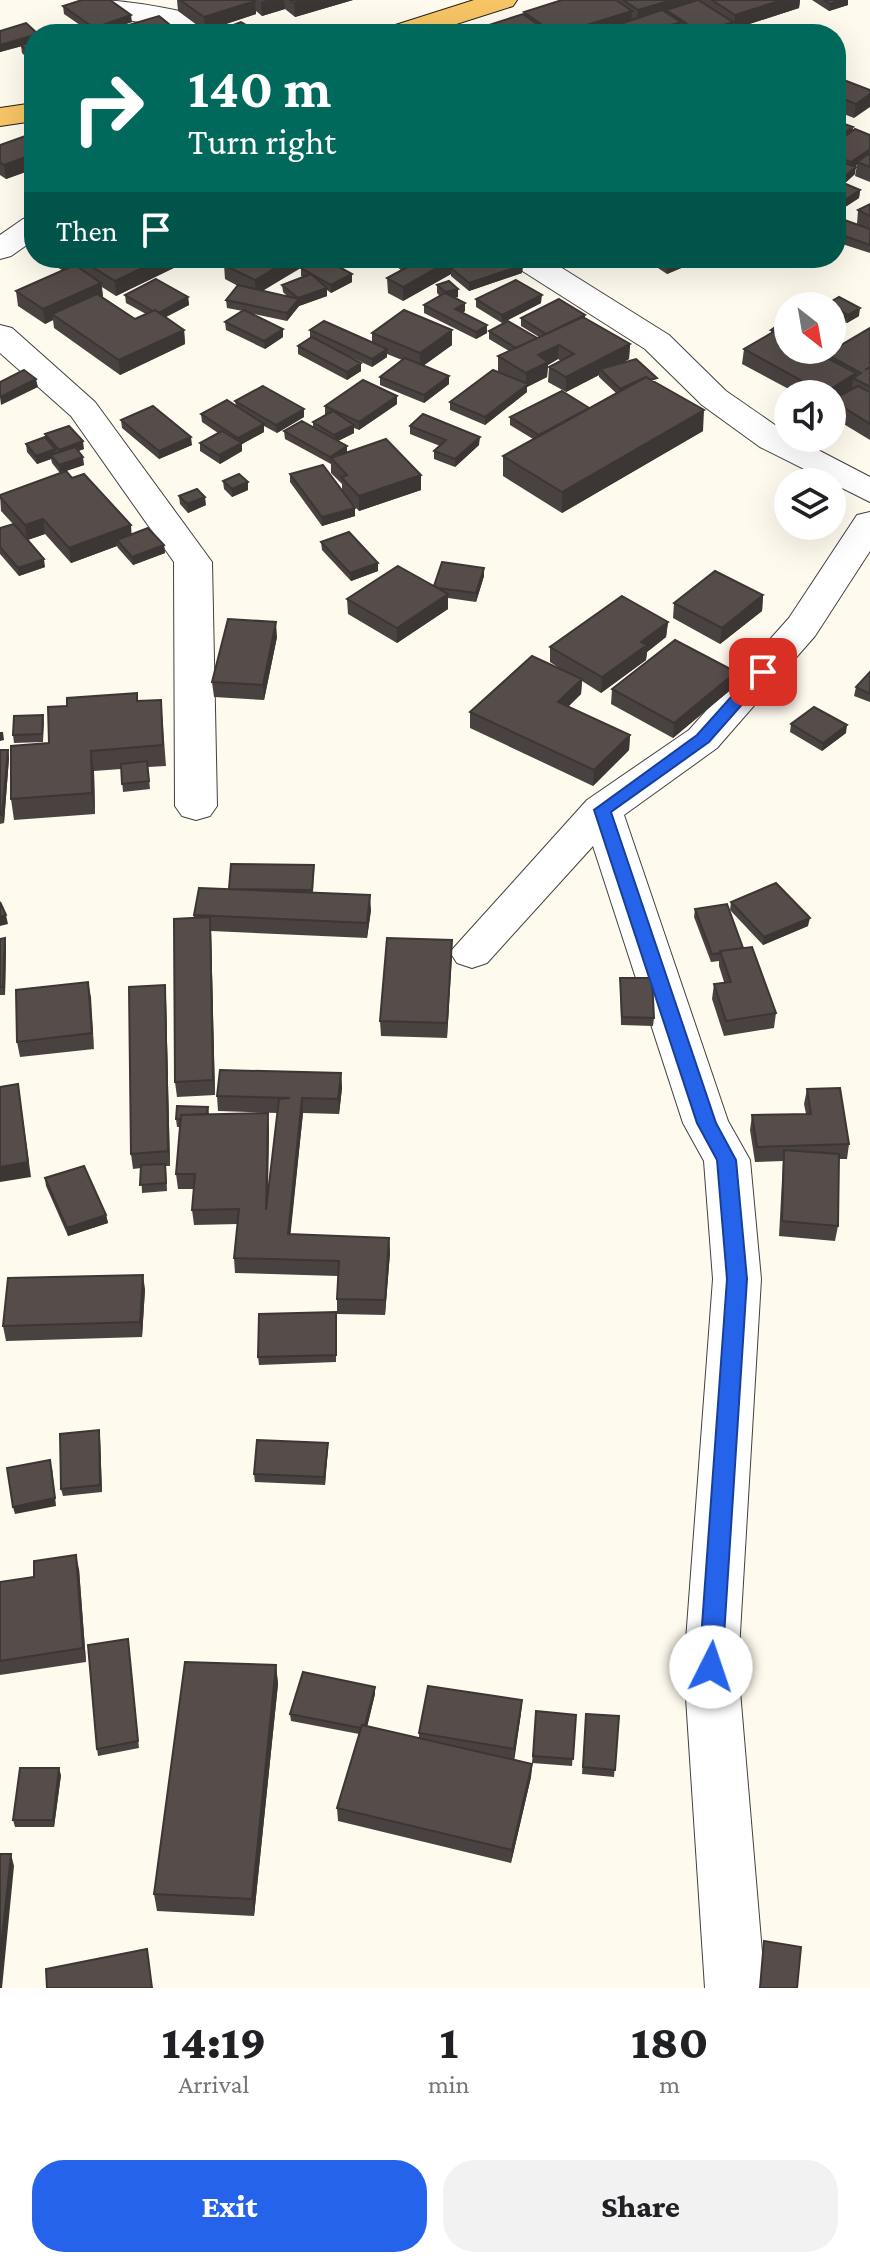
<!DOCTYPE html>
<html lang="en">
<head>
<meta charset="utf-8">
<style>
	body { margin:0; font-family:"Crimson Pro",serif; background:#f2f2f2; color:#202124; height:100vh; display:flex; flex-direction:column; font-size:30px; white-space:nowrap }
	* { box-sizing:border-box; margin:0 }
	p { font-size:26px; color:#757577 }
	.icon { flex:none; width:44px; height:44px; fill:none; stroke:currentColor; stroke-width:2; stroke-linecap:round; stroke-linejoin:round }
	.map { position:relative; height:1988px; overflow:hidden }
	.sheet { display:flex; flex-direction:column; background:#fff; flex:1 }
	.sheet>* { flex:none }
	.banner { position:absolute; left:24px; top:24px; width:822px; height:244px; border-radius:32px; box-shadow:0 8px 32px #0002; background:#00695c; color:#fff; overflow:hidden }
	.needle { width:52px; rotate:149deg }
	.fabs { position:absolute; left:774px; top:292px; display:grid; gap:16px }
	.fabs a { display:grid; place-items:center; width:72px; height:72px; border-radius:50%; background:#fff; box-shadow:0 8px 32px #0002; font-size:40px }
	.pin { position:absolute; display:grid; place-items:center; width:68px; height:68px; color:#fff; margin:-34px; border-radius:16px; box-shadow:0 4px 12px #0006 }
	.me { position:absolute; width:88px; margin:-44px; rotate:4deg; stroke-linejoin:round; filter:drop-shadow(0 0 6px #0008) }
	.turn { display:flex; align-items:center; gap:28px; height:168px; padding:0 32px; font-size:36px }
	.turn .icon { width:104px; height:104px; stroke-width:2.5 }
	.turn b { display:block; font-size:56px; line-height:68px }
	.then { display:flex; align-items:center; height:76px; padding:0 32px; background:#0003; gap:16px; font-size:30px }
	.eta { display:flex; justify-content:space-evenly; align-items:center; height:136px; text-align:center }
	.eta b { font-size:48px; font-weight:800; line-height:56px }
	.cta { display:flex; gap:16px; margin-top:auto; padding:16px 32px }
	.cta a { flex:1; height:92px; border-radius:32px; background:#2563eb; color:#fff; font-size:32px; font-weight:800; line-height:92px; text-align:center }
	.cta a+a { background:#f2f2f2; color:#202124 }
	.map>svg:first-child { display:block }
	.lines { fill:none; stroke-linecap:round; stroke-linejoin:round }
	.minor-casing { stroke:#414141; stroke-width:2 }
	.primary-casing { stroke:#1f1f1f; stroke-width:2 }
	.minor { fill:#fff; fill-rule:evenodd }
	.primary { fill:#f8c565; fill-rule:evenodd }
	.wall { fill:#4a4240; fill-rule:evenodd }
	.shaded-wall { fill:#3c3634 }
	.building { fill:#564d4a; stroke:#3c3634; stroke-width:2 }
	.route { fill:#2563eb; stroke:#184099; stroke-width:2 }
</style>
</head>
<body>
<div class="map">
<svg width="870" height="1988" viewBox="0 0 870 1988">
	<rect width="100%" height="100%" fill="#fffaee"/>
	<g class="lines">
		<g class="minor-casing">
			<path id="minor" d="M93,0c34,0 70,7 104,15l9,19h-28l-3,-6 -54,-9z
				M34,216v24l-23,16 -11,3v-24l23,-16z
				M508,258h38l123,77 57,56 62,43v4h7l75,39v25l-110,-55 -58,-42 -57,-56 -132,-84z
				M0,325l12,3 83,74 117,160 5,244 -7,10 -14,4 -14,-4 -7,-10 -1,-244 -103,-146 -71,-63z
				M870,512v39l-55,85 -98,112 -93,67 104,306 22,39 11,119 -23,388 27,321h-60l-21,-321 29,-388 -9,-118 -21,-38 -90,-277 -106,117 -15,5 -15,-5 -7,-11 137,-152 102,-70 100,-112 68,-103z"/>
		</g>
		<g class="primary-casing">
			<path id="primary" d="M474,0h43l-4,6 -88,28h-43l4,-6z
				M34,103v18l-34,5v-18z"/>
		</g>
		<use href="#minor" class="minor"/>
		<use href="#primary" class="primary"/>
	</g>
	<path class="wall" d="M177,0h176l-58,17 -10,-8 -23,7 -6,-5v3l-51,17 -27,-20z
		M562,0h238l-1,8 -65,21 -2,-1v2l-13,4h-96l-4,-3 1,-3 -18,6h-141l63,-19v-3z
		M812,0h36v5l-19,6z
		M63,6l69,16 -31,11 73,1h-81l-29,-20z
		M228,27l25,7h-24z
		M0,31l34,3v31l-12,-12 -1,-7 -21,6z
		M836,77l34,13 -16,28 -18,-7z
		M836,121l16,11 18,3v47l-15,-6 2,-11 -2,1v8l-10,9 15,7 -1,8 -23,15z
		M34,133v36l-28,10 -6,-4v-30z
		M870,204v49l-34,-11v-25l21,7 1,-14z
		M45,258h139v5l-68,33 -14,-9 1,10 32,22 11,-5 -20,-11 -1,-8 63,2 1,8 -23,12 18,13 1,14 -65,31 -66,-47 -1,-8 -8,4 -27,-18 -2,-15 46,-21 -17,-9z
		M386,258h128l9,7 -1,8 -53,18 -18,-15v-2l-48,27 -15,-8 -1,-15 14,-8z
		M643,258h62l-38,16z
		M306,264l46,10v8l-21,11 -4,-3v6l-28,10 -12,15 -38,-8 34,24 -18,12 -39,-19 -1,-8 18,-11 -16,-3 -1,-8 12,-14 -13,-7 -1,-14zM301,268v8l3,1 -22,8 1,7 5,5 -26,-6z
		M437,285l21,4v8l-4,1 11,13 -3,2 25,12v8l-11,6 -52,-26v-8l16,-9 -3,-3z
		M476,299l65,4 -39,20 -26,-16z
		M827,304l32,12 -12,7 -2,-1v3l-13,9v-28h-5z
		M585,315v3l45,26 -1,15 -7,4 34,20 47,48 -141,82 -59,-37v-20l30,-17 -23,-14v-8l79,-9 27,-15 -17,-16v-2l-33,17 -18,-10 1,-15 12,-6 -3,-2 -10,6 -1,12 -20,10v5l-42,33 -35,-15v-8l52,-28 -4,-3v-15l11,-5 -20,-12v-8l48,7 2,-1 -18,-11v-8z
		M788,318v32l37,7 1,-3 44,-26v112l-38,-23v-23h-34l-56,-30 2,-15 27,-16v-3z
		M310,330l62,13v-10l80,12 -29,21 26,18 -25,19 -44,-18v-8l22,-17 -15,-6v3l-15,10 -32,-15 21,19 -14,9 -49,-26v-8l12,-8z
		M397,396v8l-38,26 -5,-2v5l-16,8 9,5v6l74,23v15l-62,21 -10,-11 6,8v8l-33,10 -32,-44v-8l52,16v-6l-11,-11v-9l-46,-25 -1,-8 29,-4v-5l14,-8h-2v-8z
		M235,401l69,8v8l-27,16 -13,-7v6l-22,12v7l-22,13 -20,-13v-8l18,-10 -16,-11 -1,-8 35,-8z
		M121,420l71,25 -33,14 -37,-31z
		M410,426l69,19 -24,22 -21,-8v-8l6,-5 -30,-12z
		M45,434l39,15 -6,2 6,14 -24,8 -8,-10 -1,-4 -14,5 -10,-12 -1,-8 20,-6z
		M72,478l60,56 32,11 1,8 -32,12 -15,-17 -1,-2 -46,17 -26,-29 -17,6 17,27 -26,9 -19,-22v-26l13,-4 -12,-13 -1,-16z
		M223,481l25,1v8l-16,7 -8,-8z
		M179,496l27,9 -18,8 -8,-9z
		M321,542l57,29 -27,10 -29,-31z
		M484,568v8l-8,26 -28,-4v11l-51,34 -49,-29 -1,-15 87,-13z
		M763,595l-1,16 -42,33 -47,-26 1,-15z
		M668,622l-2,15 -19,15 -1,8 -45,33 -19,-12 -1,13 -13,13 62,28 -1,15 -36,36 -123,-58v-16l94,-41 -14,-9v-15z
		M277,637l-13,63 -50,-3 -2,-15z
		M870,672v30l-16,-6 2,-9z
		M734,687l-61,51 -62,-34 1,-15z
		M161,700l5,66 -18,1 2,22 -27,3 -2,-23 -27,2 1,43 -81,6 -3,-21 38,-56 89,-42z
		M43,715l1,8 -1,19 -29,1 -1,-8z
		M791,724l55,9 -24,18 -32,-19z
		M0,750h8l1,8 -5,65 -4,1z
		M314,865l-1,28 58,17 -4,28 -156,-7 4,164 -38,2 -2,-15 19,-167 35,-26z
		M731,902l77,24 -45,19 -33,-35z
		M695,909l48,39 33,65 -2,15 -50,8 -12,-37 2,-15 10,-2 -5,-16v-5l-8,1 -17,-45z
		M5,938l1,9 -1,48h-5v-56z
		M452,940l-5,98 -66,-2 -1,-15z
		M620,978l34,40 -1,8 -32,-1z
		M88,982l6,67 -74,8 -3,-15z
		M166,1000l4,166h-4l1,25 -25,2 -1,-25 -8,1 -2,-15z
		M341,1073l1,15 -3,26 -36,-1 -13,121 99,4 1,15 -5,62 -48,-1v-15l1,-23 -103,-3 -1,-15 4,-34 -44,1 -2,-15 2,-21h-16l-2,-15 4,-47h-3l-1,-8 32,-12 1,7 60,14 -1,66 9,-81 -59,-2 -1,-15z
		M807,1089l42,55 -2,15h-8l-1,67 -3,15 -56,-5 4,-75 -28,1 -5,-32 2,-15 54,-1 -2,-10z
		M45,1178l61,37 2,8 -40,13 -22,-50z
		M145,1289l-3,48 -136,4 -3,-15z
		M336,1312v50l-77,3 -1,-8z
		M100,1437l2,55 -39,4 -2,-7z
		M328,1443l-3,42 -70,-3 -1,-8z
		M79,1569l7,93 -86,13v-93z
		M129,1647l10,101 -41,8 -1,-7z
		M276,1665l2,19 -24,232 -97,-5 -3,-17z
		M375,1687v7l-8,32 52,12v-5l103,-33 -1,13 -7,46 18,5 -1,13 -20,86 -173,-42 -1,-13 22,-74 -68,-13 -1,-7z
		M536,1711l40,4 -4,51 -40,-3z
		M586,1714l33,2 -5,61 -32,-3z
		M61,1775l-7,52h-39l-2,-7z"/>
	<path class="shaded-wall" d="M267,0h17l1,9 -23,7 -1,-14z
		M304,0h49l-58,17 -1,-14z
		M672,0h22l-1,7 -27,3 -1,6 -28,8 1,-14z
		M782,0h18l-1,8 -65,21 1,-14z
		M841,0h7v5l-19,6 1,-7z
		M255,1l1,13 -51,17 -1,-14z
		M632,11l-1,14 -11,-1v4l-18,6h-44z
		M131,15l1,7 -38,12v-6z
		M681,22l-1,8 -17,1v3h-7v-4z
		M733,22l-1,8 -13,4h-22z
		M174,28v6h-20z
		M253,29v5h-13z
		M34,35v8l-34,9v-7z
		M870,94v13l-16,11 2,-14z
		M853,127l-1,8 -16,10v-7z
		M870,149v7l-13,6v3l-7,5 1,-8z
		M34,154v15l-28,10 -2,-14z
		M856,167l-1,7 -12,11 1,-8z
		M839,170l-1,14 -2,2v-13z
		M860,190l-1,8 -23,15v-7z
		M72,258h12h-6v5l-15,8 -1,-8z
		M163,258h21v5l-68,33 -1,-15z
		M292,258h14v6l-50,31 -1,-15z
		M454,258h26l-29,10v6l-48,27v-14z
		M672,258h33l-38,16 1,-14z
		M523,265l-1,8 -53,18v-8z
		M352,274v8l-21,11v-8z
		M101,283l2,14 -51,17 1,6 -8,4 -2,-15z
		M327,288v8l-28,10 -12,15v-8l11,-15z
		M458,289v8l-13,3v-8z
		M542,295l-1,8 -39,20v-8z
		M188,297l1,8 -31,16 -1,-8z
		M465,303v8l-10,6v-8z
		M860,308l-1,8 -12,7 1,-8z
		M846,317l-1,8 -13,9v-7z
		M487,325v8l-11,6v-7z
		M283,329v8l-18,12 -1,-8z
		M184,330l1,14 -65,31 -1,-15z
		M452,330v15l-32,23v-15z
		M630,344l-1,15 -26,14 -3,-4 -1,6 -33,17v-15z
		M559,345l-1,14 -10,6 -1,12 -20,10v5l-42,33v-8l41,-31v-13l12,-18z
		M387,349v8l-15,10v-8z
		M361,363v8l-14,9v-8z
		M856,373l-1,6 -2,-1 -1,11 -20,11v-6h-8v-1z
		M449,376v8l-25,19v-8z
		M36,379l2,8 -37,18 -1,-8z
		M397,396v8l-38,26v-8z
		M304,409v8l-27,16 -1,-8z
		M704,410l-1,21 -141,82v-21z
		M264,424v8l-22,12v7l-22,13 -1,-9 19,-10v-7z
		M354,425v8l-20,10v-8z
		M191,437l1,8 -33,14v-8z
		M480,437l-1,8 -24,22v-8z
		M83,441l1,8 -24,9 -1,-8z
		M347,446v8l-16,4 -1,7v-8z
		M55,449l1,8 -5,-2v4l-14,5 -1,-8z
		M83,457l1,8 -24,8 -1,-8z
		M421,475v15l-62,21v-15z
		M248,482v8l-16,7v-8z
		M205,497l1,8 -18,8 -1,-9z
		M355,508v8l-33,10v-9z
		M43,519l2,15 -18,6 -2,-15z
		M131,525l1,15h-15v6l-46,17 -2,-15z
		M164,545l1,8 -32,12 -1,-8z
		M44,559l1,8 -26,9 -1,-8z
		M378,563v8l-27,10 -1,-8z
		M484,568v8l-8,26v-9z
		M448,594v15l-51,34v-15z
		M763,595l-1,16 -42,33 2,-16z
		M276,622l1,15 -13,63 -1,-15z
		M668,622l-2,15 -19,15 -1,8 -45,33 1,-16 39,-35z
		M736,672l-2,15 -61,51 1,-15z
		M582,679l-1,15 -24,23 1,-15z
		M847,725l-1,8 -24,18 1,-8z
		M0,732h3l1,8 -4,1z
		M630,735l-1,15 -36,36 1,-16z
		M8,750l1,8 -5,65 -2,-8z
		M91,751l3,20 1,43 -3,-21z
		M370,895l1,15 -4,28v-15z
		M6,915l2,9 -8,2v-9z
		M210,917l1,15 4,163 -2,-15z
		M810,918l-2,8 -45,19 1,-8z
		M5,938l1,9 -1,48 -2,-8z
		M452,940v15l-5,83v-15z
		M88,982l3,15 3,52 -2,-16z
		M165,985l1,15 4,166 -2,-15z
		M341,1073l1,15 -3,26 -1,-15z
		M18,1084l13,93 -31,5v-15z
		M302,1098l1,15 -14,136 -1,-15z
		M268,1113l1,15 -2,97 -1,-15z
		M106,1215l2,8 -40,13 -1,-8z
		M389,1238l1,15 -5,62v-15z
		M143,1275l2,14 -3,48 -2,-15z
		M99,1430l1,7 2,55 -2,-7z
		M328,1443v7l-3,35 -1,-8z
		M52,1468l4,38 -41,8 -2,-7z
		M76,1555l3,14 7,93 -3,-14z
		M276,1665l2,19 -24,232 -2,-17z
		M375,1687v7l-10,42 -1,-8z
		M522,1700l-1,13 -7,49v-13z
		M532,1764l-1,13 -20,86 1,-13z
		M59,1768l2,7 -7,52 -1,-7z
		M11,1854l3,12 -12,122h-2v-31z"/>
	<path class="building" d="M82,0h28l21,15 -37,13 -31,-22z
		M180,0h74l1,1 -51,16z
		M290,0h14l-10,3z
		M562,0h54l16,11 -74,23h-3l-31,-22z
		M623,0h49l-34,10z
		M698,0l35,22 -36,12h-29l-5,-3 23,-8 -20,-13z
		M712,0h70l-47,15z
		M824,0h17l-11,4z
		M662,10l19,12 -25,8 5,4h-26l-15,-10z
		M523,14l28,20h-90z
		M159,16l15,12 -20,6h-56z
		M241,22l12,7 -13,5 -12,-7z
		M26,23l12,11 -38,11v-14z
		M34,42v16l-13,-13z
		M836,77l34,13v4l-14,10 -20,-8z
		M836,121l17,6 -17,11z
		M855,129l15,6v14l-19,13 -15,-5v-14z
		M34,133v21l-30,11 -4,-3v-17z
		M870,153v14l-13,-5z
		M836,160l20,7 -12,10 -5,-1v-6l-3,-1z
		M841,182l19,8 -24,16v-21z
		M870,204v12l-12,-6z
		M836,217l34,12v16l-34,-12z
		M53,258h19l-10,5z
		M78,258h85l-48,23z
		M236,258h56l-37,22 -31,-15z
		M319,258h4l29,16 -21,11 -30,-17z
		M396,258h28l-20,7z
		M424,258h30l-51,29 -16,-9z
		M480,258h34l9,7 -54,18 -18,-15z
		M75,265l26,18 -58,26 -27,-18z
		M311,274l16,14 -29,10 -16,-13z
		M156,279l32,18 -29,16 -4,-3 -2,1 -28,-16z
		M516,280l26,15 -40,20 -26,-16z
		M449,281l9,8 -13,3 -8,-7z
		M238,285l61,14 -12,14 -61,-13z
		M445,293l20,10 -10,6 32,16 -11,7 -52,-27z
		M97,294l38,25 20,-9 29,20 -65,30 -67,-46z
		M839,297l21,11 -12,7 -21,-11z
		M559,299l26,16 -39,19 -25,-16z
		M811,302l10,4h-16z
		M244,310l39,19 -19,12 -39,-19z
		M404,310l48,20 -32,23 -48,-20z
		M832,311l14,6 -14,10z
		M583,317l47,27 -64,33 -17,-10 25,-13 -15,-9 -21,10 10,7 -22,11 -28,-17z
		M788,318v19l-13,-6 -4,-1z
		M324,321l63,28 -15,10 -62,-29z
		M508,321l29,17 -21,10 -27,-17z
		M870,328v39l-5,3 5,-3v20l-17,-9 8,-5 -35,-19z
		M775,331l13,6v13h24l44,23 -32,20 -80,-44z
		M312,337l49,26 -14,9 -49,-26z
		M405,358l44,18 -25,19 -44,-18z
		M636,359l21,19 -6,2 -5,-3 -26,12 -20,-20z
		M24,370l12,9 -36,18v-15z
		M493,370l35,14 -43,33 -35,-15z
		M646,377l58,33 -142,82 -59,-36z
		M363,380l34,16 -38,26 -34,-16z
		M263,386l41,23 -28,16 -41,-24z
		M858,386l12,6v32l-38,-24z
		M562,391l27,17 -50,27 -29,-18z
		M227,400l37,24 -26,14 -37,-24z
		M153,406l38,31 -32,14 -38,-31z
		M333,411l21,14 -20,10 -21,-13z
		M423,414l57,23 -25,22 -21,-8 12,-11 -36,-14z
		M302,421l45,25 -17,11 -46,-26z
		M69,426l14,15 -24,9 -14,-16z
		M222,431l20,12 -23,12 -19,-12z
		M45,437l10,12 -19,7 -10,-12z
		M386,439l35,36 -62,21 -18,-19 6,-2 -16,-17z
		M75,447l8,10 -24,8 -8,-10z
		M323,465l32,43 -33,9 -32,-43z
		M66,471l6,7 12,-4 47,51 -62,23 -26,-29 -18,6 -25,-28v-2z
		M239,474l9,8 -16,7 -9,-8z
		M197,489l8,8 -18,7 -8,-8z
		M14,524l30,35 -26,9 -18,-21v-19z
		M148,528l16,17 -32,12 -15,-17z
		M349,532l29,31 -28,10 -29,-31z
		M442,562l42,6 -8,25 -38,-5 -4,-2z
		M398,566l50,28 -51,34 -50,-29z
		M715,571l48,24 -41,33 -48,-25z
		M622,596l46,26 -27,20 6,3 -45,32 -52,-30z
		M228,619l48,3 -13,63 -51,-3z
		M675,640l61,32 -62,51 -62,-34z
		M532,656l50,23 -24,23 72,33 -36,35 -124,-58z
		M870,672v22l-14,-7z
		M137,693v8l24,-1 2,45 -72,6 1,42 -81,6v-53l38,-3 -1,-36 19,-1v-8z
		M814,707l33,18 -24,18 -32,-19z
		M43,715l-1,19 -29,1 1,-19z
		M0,750h8l-6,65h-2z
		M147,761l2,20 -27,3 -1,-20z
		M231,864l83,1 -2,25 -83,-1z
		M776,883l34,35 -46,19 -33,-35z
		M199,888l171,7 -3,28 -173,-8z
		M0,902l6,13 -6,2z
		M727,904l16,44 -23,3 1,2 -9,1 -17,-45z
		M210,917l3,163 -38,2 -1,-163z
		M5,938l-2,49h-3v-48z
		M387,938l65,2 -5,83 -67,-2z
		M752,947l24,66 -50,8 -12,-37 17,-2 -11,-31z
		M620,978h32l2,40 -32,-1z
		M88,982l4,51 -75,9 -1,-52z
		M165,985l3,166 -37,3 -2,-167z
		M220,1070l121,3 -3,26 -36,-1 -14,136 101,4 -4,62 -48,-1 2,-38 -105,-3 5,-49 -47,1 3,-36h-19l5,-59 87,-2 -2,97 13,-111 11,-1 -73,-2z
		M18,1084l10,78 -28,5v-80z
		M840,1088l9,56 -92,3 -5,-32 59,-1 -4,-25z
		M177,1106l31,1 -1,7 -26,1v4h-5z
		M784,1150l55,4 -1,72 -56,-5z
		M165,1164l1,19 -26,2 1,-20z
		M84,1166l22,49 -39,13 -22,-50z
		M143,1275l-3,47 -137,4 5,-48z
		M336,1312v43l-78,2 1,-43z
		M99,1430l1,55 -39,4 -1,-55z
		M257,1440l71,3 -4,34 -70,-3z
		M50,1460l5,38 -42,9 -6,-39z
		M76,1555l7,93 -83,13v-79l34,-5v-16z
		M128,1639l10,102 -41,8 -9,-104z
		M185,1662l91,3 -24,234 -98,-5z
		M303,1672l72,15 -10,38h-3l-1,3 -71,-14z
		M428,1686l94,14 -8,49 -95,-16z
		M536,1711l40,4 -3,44 -40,-3z
		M586,1714l33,2 -4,54 -32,-3z
		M362,1725l170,39 -20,86 -175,-42z
		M20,1768h39l-6,52h-40z
		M0,1854h11l-11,103z
		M764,1941l37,6 -4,41h-37z
		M147,1949l5,39h-105l-1,-19z"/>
	<path class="route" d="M763,666l5,2v7l-59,67 -98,70 105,311 20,37 11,119 -25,388 -3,7 -8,3 -8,-3 -4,-7 28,-388 -10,-119 -20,-37 -103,-313 103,-75 60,-67z"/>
</svg>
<div class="fabs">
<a><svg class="needle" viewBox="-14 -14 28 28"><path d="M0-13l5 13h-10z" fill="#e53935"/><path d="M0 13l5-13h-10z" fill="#757577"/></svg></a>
<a><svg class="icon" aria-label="sound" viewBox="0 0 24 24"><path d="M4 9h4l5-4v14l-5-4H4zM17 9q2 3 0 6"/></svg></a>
<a><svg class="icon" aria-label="layers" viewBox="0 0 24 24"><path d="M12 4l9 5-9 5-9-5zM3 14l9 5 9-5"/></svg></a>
</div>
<div class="pin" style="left:763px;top:672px;background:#d93025"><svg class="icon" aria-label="arrive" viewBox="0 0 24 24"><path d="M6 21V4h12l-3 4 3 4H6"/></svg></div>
<svg class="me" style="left:711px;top:1667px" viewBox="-20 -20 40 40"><circle r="19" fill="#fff"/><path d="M0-13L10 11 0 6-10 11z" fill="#2563eb"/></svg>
<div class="banner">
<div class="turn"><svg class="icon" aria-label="right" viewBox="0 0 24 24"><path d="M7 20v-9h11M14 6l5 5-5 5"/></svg><div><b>140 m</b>Turn right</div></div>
<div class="then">Then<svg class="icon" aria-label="arrive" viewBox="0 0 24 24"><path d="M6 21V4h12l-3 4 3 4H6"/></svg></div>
</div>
</div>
<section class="sheet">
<div class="eta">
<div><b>14:19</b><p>Arrival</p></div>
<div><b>1</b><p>min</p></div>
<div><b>180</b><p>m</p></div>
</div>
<div class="cta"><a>Exit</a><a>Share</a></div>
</section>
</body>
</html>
